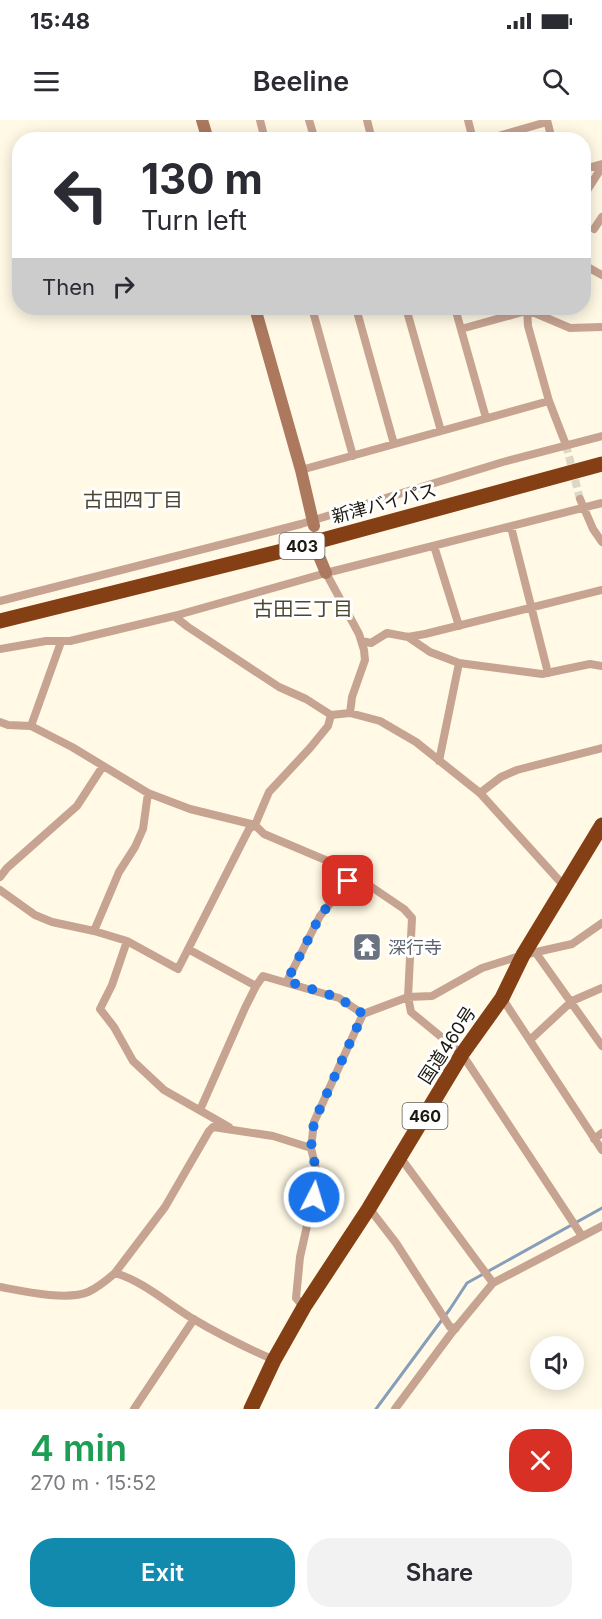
<!DOCTYPE html>
<html lang="en">
<head>
<meta charset="utf-8">
<style>
	body { margin:0; font-family:Inter,"Noto Sans JP",sans-serif; background:#f2f2f3; color:#2b2b33; height:100vh; display:flex; flex-direction:column; font-size:22px; white-space:nowrap }
	* { box-sizing:border-box; margin:0 }
	p { font-size:20px; color:#7c7c81 }
	.icon { flex:none; width:33px; height:33px; fill:none; stroke:currentColor; stroke-width:2; stroke-linecap:round; stroke-linejoin:round }
	.map { position:relative; height:1289px; overflow:hidden }
	.details { display:flex; flex-direction:column; background:#fff; flex:1 }
	.details>* { flex:none }
	.top-card { position:absolute; left:12px; top:12px; width:579px; height:183px; border-radius:24px; box-shadow:0 3px 15px #0003; background:#fff; color:#2b2b33; overflow:hidden }
	.tools { position:absolute; left:530px; top:1216px; display:grid; gap:12px }
	.tools a { display:grid; place-items:center; width:54px; height:54px; border-radius:50%; background:#fff; box-shadow:0 3px 15px #0003; font-size:30px }
	.pin { position:absolute; display:grid; place-items:center; width:51px; height:51px; color:#fff; margin:-26px; border-radius:12px; box-shadow:0 3px 9px #0006 }
	.me { position:absolute; width:66px; margin:-33px; rotate:5deg; stroke-linejoin:round; filter:drop-shadow(0 0 4px #0008) }
	.turn { display:flex; align-items:center; gap:21px; height:126px; padding:0 30px; font-size:27px }
	.turn .icon { width:78px; height:78px; stroke-width:2.5 }
	.turn b { display:block; font-size:42px; line-height:51px }
	.then { display:flex; align-items:center; height:57px; padding:0 30px; background:#0003; gap:12px; font-size:22px }
	.round { display:grid; place-items:center; flex:none; width:63px; height:63px; border-radius:24px; background:#f2f2f3 }
	.head { display:flex; align-items:center; justify-content:space-between; height:102px; padding:0 30px }
	h1 { font-size:36px; font-weight:600; line-height:45px; color:#1e9e55 }
	.cta { display:flex; gap:12px; margin-top:auto; padding:12px 30px }
	.cta a { flex:1; height:69px; border-radius:24px; background:#128aad; color:#fff; font-size:24px; font-weight:600; line-height:69px; text-align:center }
	.cta a+a { background:#f2f2f3; color:#2b2b33 }
	.status { display:flex; justify-content:space-between; align-items:center; height:42px; padding:0 30px; background:#fff; direction:ltr }
	.status svg { height:16px; fill:currentColor }
	header { display:flex; justify-content:space-between; align-items:center; height:78px; padding:0 30px; background:#fff; font-size:27px; font-weight:600 }
	.map>svg:first-child { display:block }
	.lines { fill:none; stroke-linecap:round; stroke-linejoin:round }
	.stream { stroke:#869eba; stroke-width:3 }
	.street-tunnel { stroke:#ddd7c5; stroke-width:8; stroke-dasharray:8 4; stroke-linecap:butt }
	.street { stroke:#c7a391; stroke-width:8 }
	.secondary { stroke:#ac795f; stroke-width:12 }
	.highway { stroke:#853f14; stroke-width:15 }
	.route { stroke:#1a73e8; stroke-width:10; stroke-dasharray:0 18 }
	.labels { text-anchor:middle; dominant-baseline:central; stroke-width:6; stroke-linejoin:round; paint-order:stroke }
	.shield { fill:#fff; stroke:#605e58; stroke-width:1.5 }
	.shield-label { font-size:16px; font-weight:bold; fill:#1c1910 }
	.street-label { font-size:18px; fill:#1c1910; stroke:#fff }
	.worship-label { font-size:18px; fill:#5b616d; stroke:#fff; text-anchor:start }
	.neighbourhood-label { font-size:20px; fill:#4d4631; stroke:#fff }
</style>
</head>
<body>
<div class="status"><b>15:48</b><svg viewBox="0 0 49 12"><path d="M0 12V9h3v3zM5 12V6h3v6zM10 12V3h3v9zM15 12V0h3v12zM26 1h20v11H26zM47 4h2v5h-2z"/></svg></div>
<header><svg class="icon" aria-label="menu" viewBox="0 0 24 24"><path d="M4 6h16M4 12h16M4 18h16"/></svg>Beeline<svg class="icon" aria-label="search" viewBox="0 0 24 24"><circle cx="10" cy="10" r="6"/><path d="M15 15l6 6"/></svg></header>
<div class="map">
<svg width="602" height="1289" viewBox="0 0 602 1289">
	<rect width="100%" height="100%" fill="#fff9e5"/>
	<g class="lines">
		<path class="stream" d="M376,1289l74,-100 17,-26 135,-75"/>
		<path class="street-tunnel" d="M566,325l14,54"/>
		<path class="street" d="M260,0l5,20
			M309,0l6,20
			M367,0l5,20
			M468,0l5,20
			M547,0l5,20
			M484,20l63,-18
			M584,49l18,-5
			M584,75l18,-28
			M594,109l8,-12
			M584,145l18,10
			M312,188l41,148
			M356,188l38,136
			M406,188l35,123
			M455,188l31,110
			M523,188l47,20 32,-1
			M527,188l1,18 21,75 17,44
			M461,209l65,-18
			M301,350l248,-69
			M580,379l13,30 9,13
			M511,407l37,146
			M434,426l25,80
			M326,453l33,61 5,16 1,10 -13,37 -2,16
			M0,481l301,-77 202,-62 99,-26
			M174,496l14,11 91,60 27,12 25,16 19,-2 30,8 36,21 64,51 85,94
			M408,517l22,15 29,11 83,11 48,-10 12,2
			M362,521l9,2 16,-10 21,4 17,-3 177,-44
			M0,529l46,-8h24l104,-25 152,-43 276,-70
			M0,602l8,3 23,1 41,21 76,46 42,16 65,16 9,9 78,33 62,42 8,9 -4,79 3,15 51,42 120,182
			M31,606l30,-84
			M439,641l20,-98
			M480,673l21,-16 16,-7 85,-22
			M0,757l7,-9 70,-62 26,-40
			M0,770l35,25 17,7 42,9 33,10 51,28 71,-140 6,-4 14,-33 41,-44 18,-22 3,-11
			M94,811l25,-59 16,-25 8,-18 5,-36
			M127,821l-15,44 -12,24 14,18 19,34 31,29 65,37
			M188,829l68,37
			M536,833l66,93
			M287,861l33,-65 33,-41
			M502,878l100,152
			M530,920l42,-39 30,-13
			M200,990l45,-102 11,-22 7,-10 76,22 24,16
			M594,1019l8,-6
			M400,1037l93,126
			M369,1088l27,35 54,84 6,1
			M115,1153c30,9 53,31 80,47 25,15 52,28 79,40
			M0,1167c22,4 67,14 88,5 9,-4 19,-12 27,-19l50,-66 44,-76 4,-4 60,9 38,12
			M304,1187l-8,-9 4,-41 18,-80 -7,-29 3,-26 49,-108 45,-17 24,-1 50,-28 41,-13 49,-11 30,-21
			M134,1289l60,-90
			M395,1289l55,-74 43,-52 109,-57"/>
		<path class="secondary" d="M202,0l6,20
			M255,188l46,162 13,56
			M319,436l7,17"/>
		<path class="highway" d="M0,501l282,-70 320,-87
			M251,1289l23,-49 30,-53 65,-99 93,-154 40,-56 21,-43 79,-130"/>
	</g>
	<g class="lines">
		<path class="route" d="M314,1077l4,-20 -7,-29 3,-26 49,-108 -24,-16 -52,-17 33,-65 28,-35"/>
	</g>
	<defs>
		<g id="temple-square" transform="scale(1.5)"><rect x="-9" y="-9" width="18" height="18" rx="4" fill="#6b7280" stroke="#fff"/><path d="M0-6L5-2H3V0L6.5 2.5H4V6H1.5V3h-3V6H-4V2.5H-6.5L-3 0V-2H-5Z" fill="#fff"/></g>
	</defs>
	<g fill-rule="evenodd">
		<use href="#temple-square" x="367" y="827"/>
	</g>
	<g class="labels">
		<g class="shield">
			<rect x="279.5" y="413" width="45" height="26" rx="4.5"/>
			<rect x="402.5" y="983" width="45" height="26" rx="4.5"/>
		</g>
		<g class="shield-label">
			<text x="302" y="426">403</text>
			<text x="425" y="996">460</text>
		</g>
		<g class="street-label">
			<text transform="translate(384 383) rotate(-15)">新津バイパス</text>
			<text transform="translate(447 925) rotate(-57)">国道460号</text>
		</g>
		<g class="worship-label">
			<text x="388" y="827">深行寺</text>
		</g>
		<g class="neighbourhood-label">
			<text x="133" y="380">古田四丁目</text>
			<text x="303" y="489">古田三丁目</text>
		</g>
	</g>
</svg>
<div class="tools">
<a><svg class="icon" aria-label="sound" viewBox="0 0 24 24"><path d="M4 9h4l5-4v14l-5-4H4zM17 9q2 3 0 6"/></svg></a>
</div>
<div class="pin" style="left:348px;top:761px;background:#d93025"><svg class="icon" aria-label="arrive" viewBox="0 0 24 24"><path d="M6 21V4h12l-3 4 3 4H6"/></svg></div>
<svg class="me" style="left:314px;top:1077px" viewBox="-20 -20 40 40"><circle r="17" fill="#1a73e8" stroke="#fff" stroke-width="3"/><path d="M0-11L8 9 0 5-8 9z" fill="#fff"/></svg>
<div class="top-card">
<div class="turn"><svg class="icon" aria-label="left" viewBox="0 0 24 24"><path d="M17 20v-9H6M10 6l-5 5 5 5"/></svg><div><b>130 m</b>Turn left</div></div>
<div class="then">Then<svg class="icon" aria-label="right" viewBox="0 0 24 24"><path d="M7 20v-9h11M14 6l5 5-5 5"/></svg></div>
</div>
</div>
<section class="details">
<div class="head"><div><h1>4 min</h1><p>270 m · 15:52</p></div><a class="round" style="background:#d93025;color:#fff"><svg class="icon" aria-label="close" viewBox="0 0 24 24"><path d="M6 6l12 12M18 6L6 18"/></svg></a></div>
<div class="cta"><a>Exit</a><a>Share</a></div>
</section>
</body>
</html>
